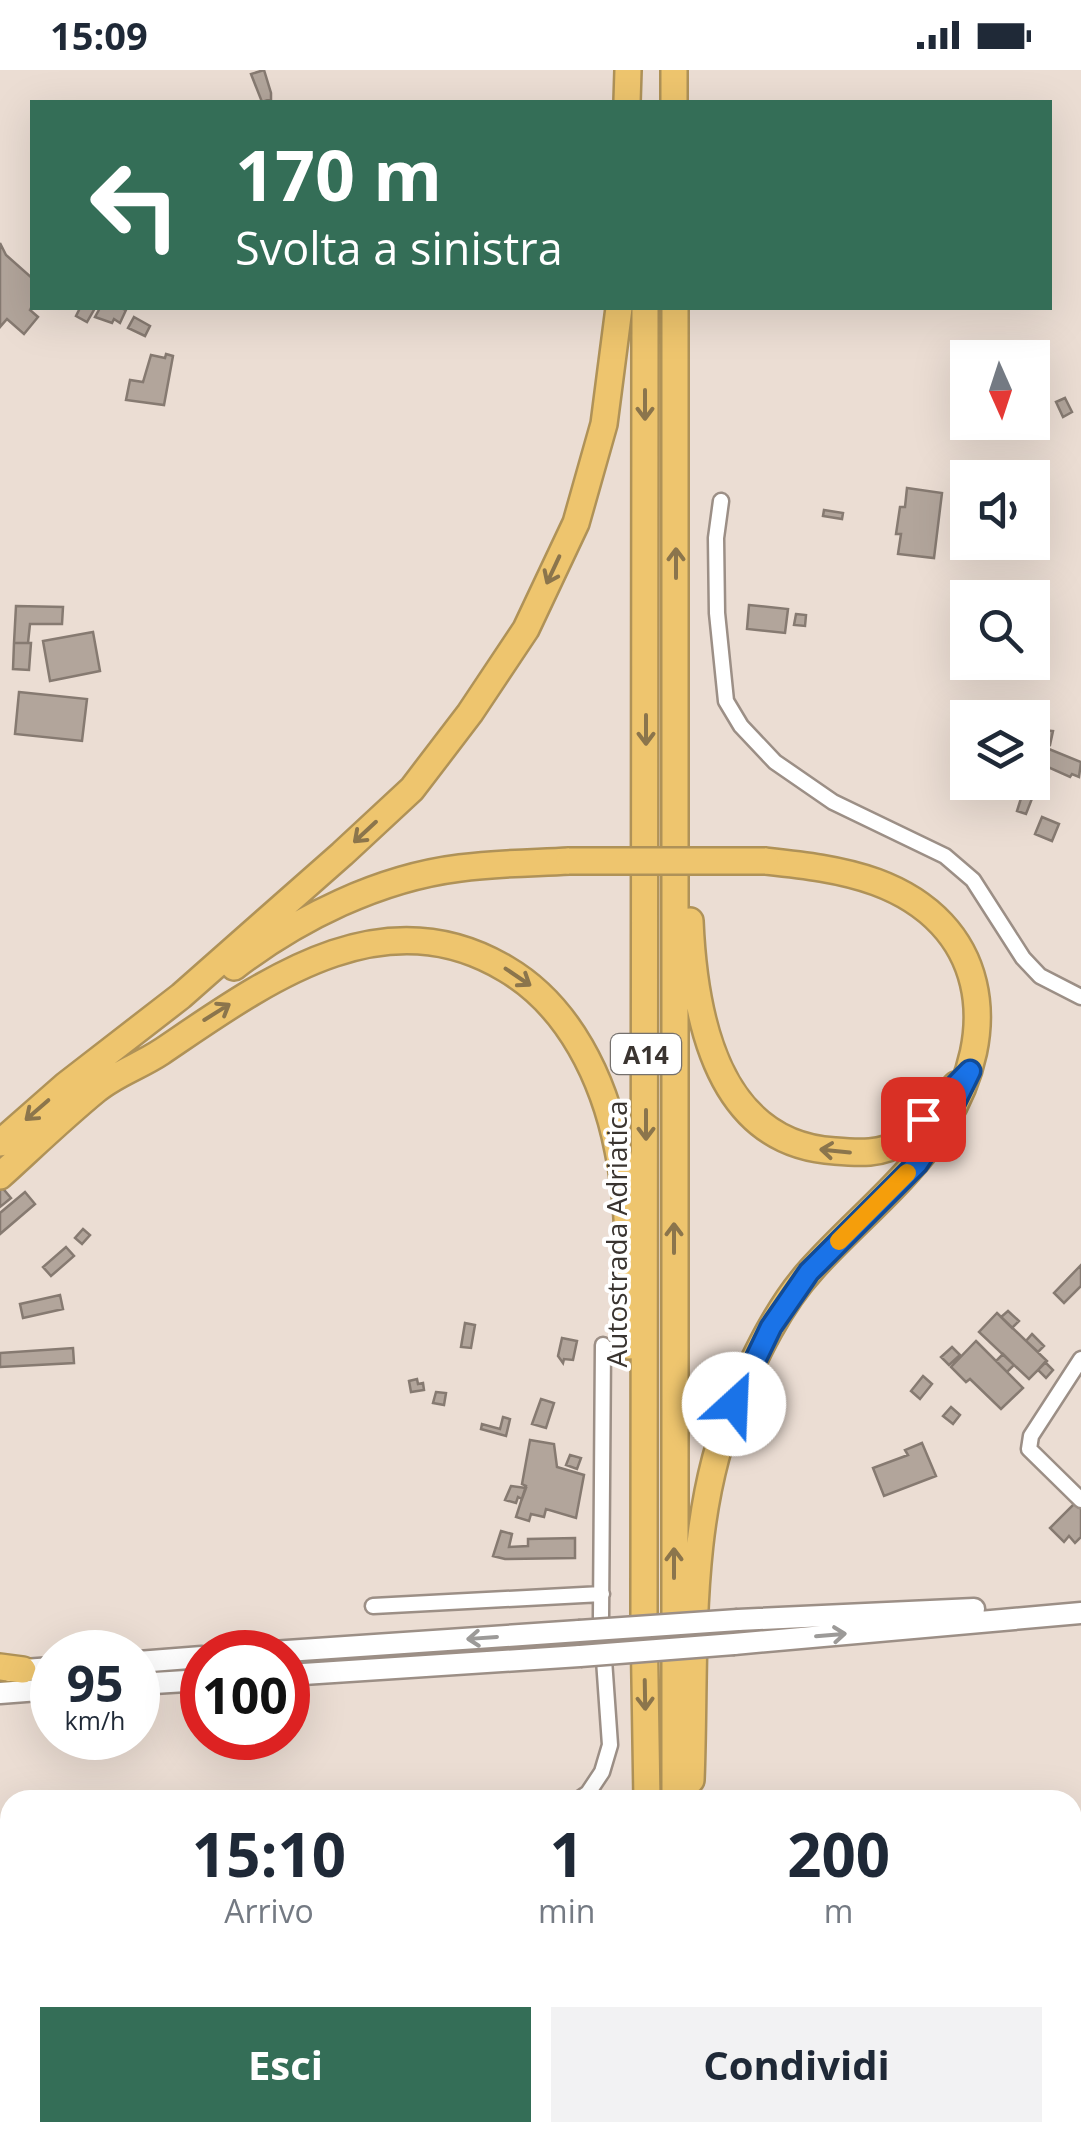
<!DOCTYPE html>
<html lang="it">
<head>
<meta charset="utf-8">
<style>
	body { margin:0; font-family:"Open Sans",sans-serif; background:#f2f2f3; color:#1f2937; height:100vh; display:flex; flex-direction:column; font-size:38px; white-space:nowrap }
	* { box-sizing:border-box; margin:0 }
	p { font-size:32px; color:#747a83 }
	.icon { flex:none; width:55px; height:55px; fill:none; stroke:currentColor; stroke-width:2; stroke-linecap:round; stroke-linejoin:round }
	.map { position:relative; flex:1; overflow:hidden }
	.panel { position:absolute; left:0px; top:1720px; width:1082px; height:352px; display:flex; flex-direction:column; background:#fff; border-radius:30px 30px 0 0; box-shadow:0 10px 40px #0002 }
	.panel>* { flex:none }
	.guide { position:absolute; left:30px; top:30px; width:1022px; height:210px; border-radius:0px; box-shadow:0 10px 40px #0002; background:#346e57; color:#fff; overflow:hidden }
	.needle { width:65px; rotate:177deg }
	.tools { position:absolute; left:950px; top:270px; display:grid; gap:20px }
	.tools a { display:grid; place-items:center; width:100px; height:100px; border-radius:0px; background:#fff; box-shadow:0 10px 40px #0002; font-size:50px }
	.speed { position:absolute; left:30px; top:1560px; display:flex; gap:20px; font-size:50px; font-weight:700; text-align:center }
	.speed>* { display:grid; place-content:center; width:130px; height:130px; border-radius:50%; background:#fff; box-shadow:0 10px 40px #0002; line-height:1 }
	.speed small { font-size:25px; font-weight:400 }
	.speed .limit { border:15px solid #d22; background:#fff; color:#111 }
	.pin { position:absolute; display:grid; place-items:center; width:85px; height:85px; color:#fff; margin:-42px; border-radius:20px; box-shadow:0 5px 15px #0006 }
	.me { position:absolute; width:110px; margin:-55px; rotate:25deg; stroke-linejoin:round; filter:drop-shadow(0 0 8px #0008) }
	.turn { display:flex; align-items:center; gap:35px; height:210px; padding:0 40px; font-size:45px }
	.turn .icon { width:130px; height:130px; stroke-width:2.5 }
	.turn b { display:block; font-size:70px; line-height:85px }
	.eta { display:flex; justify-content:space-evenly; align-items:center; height:170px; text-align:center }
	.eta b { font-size:60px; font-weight:700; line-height:70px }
	.button { display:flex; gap:20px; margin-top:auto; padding:20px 40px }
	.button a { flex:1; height:115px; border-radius:0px; background:#346e57; color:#fff; font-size:40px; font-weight:700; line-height:115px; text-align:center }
	.button a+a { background:#f2f2f3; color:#1f2937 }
	.status { display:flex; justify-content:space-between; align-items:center; height:70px; padding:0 50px; background:#fff; direction:ltr }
	.status svg { height:28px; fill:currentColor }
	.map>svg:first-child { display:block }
	.green { fill:#b9d2ba }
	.building { fill:#b2a59b; stroke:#867a71; stroke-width:2.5 }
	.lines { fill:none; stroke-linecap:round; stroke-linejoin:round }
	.street-casing { stroke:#9c8f86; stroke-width:19 }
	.secondary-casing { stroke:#9c8f86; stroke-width:25 }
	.highway-casing { stroke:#af9258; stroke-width:30 }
	.street { stroke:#fff; stroke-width:14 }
	.secondary { stroke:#fff; stroke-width:20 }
	.highway { stroke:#eec56e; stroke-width:25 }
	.secondary-bridge-casing { stroke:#9c8f86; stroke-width:25; stroke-linecap:butt }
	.highway-bridge-casing { stroke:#af9258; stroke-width:30; stroke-linecap:butt }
	.secondary-bridge { stroke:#fff; stroke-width:20 }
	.highway-bridge { stroke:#eec56e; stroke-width:25 }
	.oneway { stroke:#8b754c }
	.oneway2 { stroke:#9c9a98 }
	.route-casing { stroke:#114b97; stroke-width:25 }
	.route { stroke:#1a73e8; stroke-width:18 }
	.slow { stroke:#f59e0b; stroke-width:18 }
	.labels { text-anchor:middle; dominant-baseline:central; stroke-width:8; stroke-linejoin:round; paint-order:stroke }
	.shield { fill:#fff; stroke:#75716e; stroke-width:2.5 }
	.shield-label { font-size:25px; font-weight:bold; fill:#3a3430 }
	.street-label { font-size:28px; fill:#3a3430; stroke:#fff }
</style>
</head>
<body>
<div class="status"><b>15:09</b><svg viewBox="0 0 49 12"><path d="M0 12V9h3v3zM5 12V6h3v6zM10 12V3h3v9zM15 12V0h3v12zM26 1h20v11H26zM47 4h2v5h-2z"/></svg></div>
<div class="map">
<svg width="1081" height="2072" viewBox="0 0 1081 2072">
	<rect width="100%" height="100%" fill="#ebddd3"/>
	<path class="green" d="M93,2063v-1l178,1 -2,9h-174z"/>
	<path class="building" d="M264,0l7,23v6l-9,3 -11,-28z
		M0,173l6,12 26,23v28l-2,4 8,7 -14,17 -17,-15 -7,8z
		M80,238h15l-8,14 -11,-6z
		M100,238h21l5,2 -6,13 -6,-4 -2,4 -17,-6z
		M134,247l16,9 -5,10 -17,-8z
		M166,284l7,2 -9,49 -38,-5 4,-20 13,2 8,-27 14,3z
		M1065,328l7,14 -9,5 -7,-15z
		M907,418l35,5 -8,65 -36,-4 3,-20h-5l4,-27h5z
		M824,440l19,3 -1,6 -19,-3z
		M749,535l39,4 -3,24 -38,-4z
		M16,536l47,1 -1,17h-32l-2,19h-14z
		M796,544l10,1 -1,11 -11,-1z
		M93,562l7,39 -50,10 -7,-40z
		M14,573h17l-2,27 -16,-1z
		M19,622l68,7 -5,42 -67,-7z
		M1043,660l10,1 -3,14 -12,-3z
		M1044,677l37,15 -2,15 -7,-3 -2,3 -31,-14z
		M1023,722l10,4 -7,18 -9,-3z
		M1042,747l17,7 -7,17 -17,-7z
		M0,1115l11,13 -11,9z
		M25,1122l10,12 -35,30v-21z
		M83,1159l7,6 -8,9 -7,-6z
		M66,1177l8,9 -23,20 -8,-9z
		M1081,1195v21l-17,17 -10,-10z
		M60,1225l3,14 -40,9 -3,-14z
		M1008,1241l11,10 -7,7 -11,-11z
		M997,1243l50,48 -18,18 -50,-47z
		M465,1253l10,2 -4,23 -10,-1z
		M1032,1264l12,12 -6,6 -12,-11z
		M562,1268l15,3 -4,19 -9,-1 -1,4 -5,-7z
		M976,1271l47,47 -22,21 -31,-30 -4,3 -15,-15z
		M952,1277l8,8 -11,10 -8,-8z
		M73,1278l1,15 -74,4v-14z
		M1003,1284l11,11 -7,7 -11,-11z
		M1045,1292l8,8 -7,8 -8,-8z
		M923,1306l9,8 -12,15 -9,-8z
		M417,1309l1,5 5,-1 1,7 -13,2 -2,-11z
		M436,1322l10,1 -2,12 -11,-2z
		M541,1329l13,4 -8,25 -14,-4z
		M951,1337l9,8 -7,9 -10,-8z
		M503,1347l7,2 -4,17 -25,-7 1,-5 18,5z
		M530,1370l24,4 3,23 27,8 -8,43 -30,-9 -2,8 -13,-3 -2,7 -13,-4 10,-31 -4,-2z
		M922,1373l14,33 -52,20 -11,-28 35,-13 -3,-5z
		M570,1385l11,3 -4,11 -11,-4z
		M511,1416l15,2 -4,11 -4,-2 -2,6 -11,-3z
		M1075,1433l6,6v28l-6,6 -6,-7 -5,6 -14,-14z
		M501,1461l11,3 -3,13 19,-1v-7l47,-1v20l-70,1 -12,-3z
		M1081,2028v35l-18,2 -1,-3h10v-32z
		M290,2062h14l2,8 -27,2 -1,-6z"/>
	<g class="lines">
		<g class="street-casing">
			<path id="street" d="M721,431l-5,37 1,75 9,88 15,25 34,36 58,40 112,54 28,24 50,78 17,18 41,21
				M1081,1289l-50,77 -2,13 52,51
				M373,1536l229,-12
				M578,1730l10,-7 14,-21 8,-27 -9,-128 2,-272
				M0,1950l10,-3
				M1072,1972l9,-2
				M1072,1995l9,-2
				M793,2072l45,-10"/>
		</g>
		<g class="secondary-casing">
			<path id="secondary" d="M738,1550l236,-11
				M734,1574l347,-31
				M272,1582l307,-21
				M138,1592l64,-5
				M10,1601l42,-3
				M288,1605l292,-19
				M138,1614l64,-4
				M0,1623l52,-4"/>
		</g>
		<g class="highway-casing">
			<path id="highway" d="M674,0v32
				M627,32l1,-32
				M645,238l-1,1313 3,179
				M690,851c4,95 27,223 145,230 22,2 48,4 67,-10 20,-15 37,-38 54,-56
				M234,897c64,-49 145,-89 226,-99 36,-5 73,-5 109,-7
				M0,1073l66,-58 115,-89 161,-142 70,-65 58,-76 56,-84 50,-106 28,-99 15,-116
				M0,1106c32,-29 63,-59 96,-86 19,-16 44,-24 65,-38 102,-69 220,-158 345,-83 63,37 98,110 112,181 14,64 10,131 11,196
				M0,1597l23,3
				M691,1710c5,-125 -6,-264 45,-381 20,-45 43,-94 76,-130 44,-49 97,-89 132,-145 58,-94 43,-201 -68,-242 -36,-13 -74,-17 -111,-21
				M675,1730v-1492
				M675,2062v10
				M648,2072v-10"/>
		</g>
		<use href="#street" class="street"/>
		<use href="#secondary" class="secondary"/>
		<use href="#highway" class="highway"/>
		<g class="secondary-bridge-casing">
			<path id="secondary-bridge" d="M579,1561l159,-11
				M580,1586l154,-12"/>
		</g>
		<g class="highway-bridge-casing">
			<path id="highway-bridge" d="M569,791h196"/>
		</g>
		<use href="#secondary-bridge" class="secondary-bridge"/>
		<use href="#highway-bridge" class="highway-bridge"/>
	</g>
	<defs><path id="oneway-shaft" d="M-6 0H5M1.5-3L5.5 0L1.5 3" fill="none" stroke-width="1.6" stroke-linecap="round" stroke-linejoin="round" transform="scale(2.5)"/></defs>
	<g class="oneway">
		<use href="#oneway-shaft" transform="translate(645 335) rotate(90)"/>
		<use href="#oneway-shaft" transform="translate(676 493) rotate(-90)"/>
		<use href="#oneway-shaft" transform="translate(553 500) rotate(115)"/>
		<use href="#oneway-shaft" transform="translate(646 660) rotate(90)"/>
		<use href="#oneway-shaft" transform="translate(365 762) rotate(137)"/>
		<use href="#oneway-shaft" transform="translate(518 907) rotate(34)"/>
		<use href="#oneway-shaft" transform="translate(217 942) rotate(-32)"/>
		<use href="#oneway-shaft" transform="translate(37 1040) rotate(139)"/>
		<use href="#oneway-shaft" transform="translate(646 1055) rotate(90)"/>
		<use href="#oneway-shaft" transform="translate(835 1081) rotate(-174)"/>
		<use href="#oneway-shaft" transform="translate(674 1168) rotate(-90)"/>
		<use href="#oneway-shaft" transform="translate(674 1493) rotate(-90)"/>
		<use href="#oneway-shaft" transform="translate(645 1625) rotate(89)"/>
	</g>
	<g class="oneway2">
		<use href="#oneway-shaft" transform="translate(831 1565) rotate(-5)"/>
		<use href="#oneway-shaft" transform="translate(482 1568) rotate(176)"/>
	</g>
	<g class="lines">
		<g class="route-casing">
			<path id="route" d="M734,1334l37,-77 38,-55 108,-108 29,-44 24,-49 -47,48"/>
		</g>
		<use href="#route" class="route"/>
		<path class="slow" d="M839,1171l68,-68"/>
	</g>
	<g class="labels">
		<rect class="shield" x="611" y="964" width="70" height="40" rx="8"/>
		<g class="shield-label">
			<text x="646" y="984">A14</text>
		</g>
		<g class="street-label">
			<text transform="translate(616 1164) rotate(-90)">Autostrada Adriatica</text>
		</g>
	</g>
</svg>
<div class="tools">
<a><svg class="needle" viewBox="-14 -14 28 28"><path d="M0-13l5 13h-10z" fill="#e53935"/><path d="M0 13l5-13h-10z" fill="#747a83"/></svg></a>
<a><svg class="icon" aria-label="sound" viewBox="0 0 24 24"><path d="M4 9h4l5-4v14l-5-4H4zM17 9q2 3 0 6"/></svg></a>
<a><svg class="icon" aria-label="search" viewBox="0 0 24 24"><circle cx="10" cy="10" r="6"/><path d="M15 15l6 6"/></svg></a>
<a><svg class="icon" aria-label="layers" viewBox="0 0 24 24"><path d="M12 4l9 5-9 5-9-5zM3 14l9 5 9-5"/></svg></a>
</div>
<div class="speed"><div>95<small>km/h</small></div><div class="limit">100</div></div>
<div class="pin" style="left:923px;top:1049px;background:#d93025"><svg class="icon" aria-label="arrive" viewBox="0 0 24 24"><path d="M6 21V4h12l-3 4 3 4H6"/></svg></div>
<svg class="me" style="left:734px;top:1334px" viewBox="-20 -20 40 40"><circle r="19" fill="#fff"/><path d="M0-13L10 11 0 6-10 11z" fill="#1a73e8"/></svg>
<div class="guide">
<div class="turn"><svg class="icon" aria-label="left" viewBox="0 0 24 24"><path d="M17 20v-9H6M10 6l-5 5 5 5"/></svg><div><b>170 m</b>Svolta a sinistra</div></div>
</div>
<section class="panel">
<div class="eta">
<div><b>15:10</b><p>Arrivo</p></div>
<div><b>1</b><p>min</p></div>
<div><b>200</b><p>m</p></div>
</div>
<div class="button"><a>Esci</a><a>Condividi</a></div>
</section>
</div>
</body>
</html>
